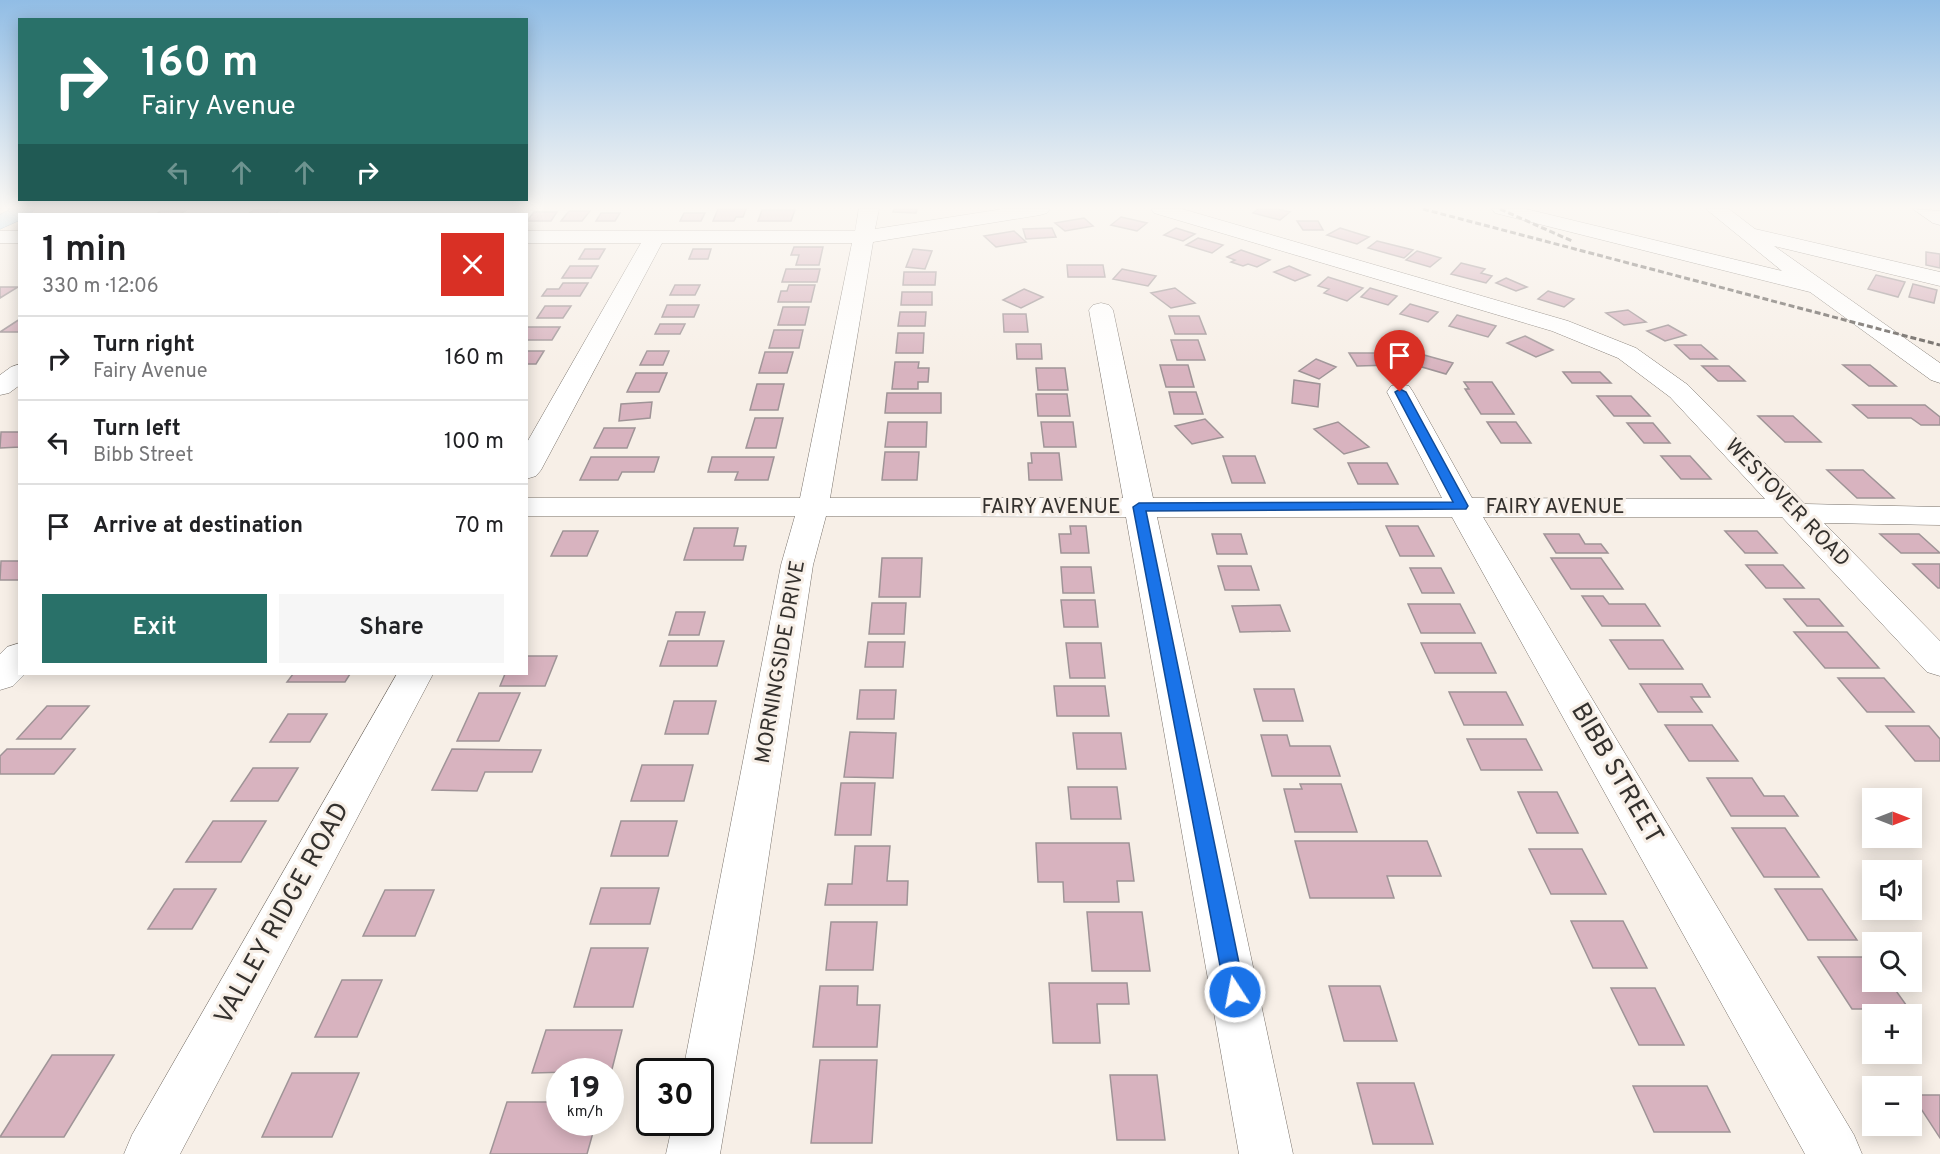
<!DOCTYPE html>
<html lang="en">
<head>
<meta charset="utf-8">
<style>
	body { margin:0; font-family:Overpass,sans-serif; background:#f6f6f6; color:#202124; height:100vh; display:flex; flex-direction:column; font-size:22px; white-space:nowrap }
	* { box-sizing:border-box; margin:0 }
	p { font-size:20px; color:#757577 }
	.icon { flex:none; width:33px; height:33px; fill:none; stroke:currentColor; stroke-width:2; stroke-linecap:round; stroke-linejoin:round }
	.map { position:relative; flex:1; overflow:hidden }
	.panel { position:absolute; left:18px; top:213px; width:510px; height:462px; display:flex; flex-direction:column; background:#fff; border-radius:0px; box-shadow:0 3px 15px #0003 }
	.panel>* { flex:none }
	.top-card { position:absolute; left:18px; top:18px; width:510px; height:183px; border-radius:0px; box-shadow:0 3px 15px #0003; background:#297169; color:#fff; overflow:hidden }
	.needle { width:39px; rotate:90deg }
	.controls { position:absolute; left:1862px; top:788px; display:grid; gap:12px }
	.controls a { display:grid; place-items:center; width:60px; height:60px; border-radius:0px; background:#fff; box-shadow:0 3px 15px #0003; font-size:30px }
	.speed { position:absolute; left:546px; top:1058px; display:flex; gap:12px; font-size:30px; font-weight:700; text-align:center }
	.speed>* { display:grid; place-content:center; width:78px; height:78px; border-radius:50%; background:#fff; box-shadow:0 3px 15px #0003; line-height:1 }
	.speed small { font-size:15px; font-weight:400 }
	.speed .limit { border:3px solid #111; border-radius:9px; background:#fff; color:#111 }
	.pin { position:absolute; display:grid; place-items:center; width:51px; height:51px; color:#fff; margin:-62px -26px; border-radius:50% 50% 50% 0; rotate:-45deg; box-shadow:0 0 6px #0007 }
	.pin .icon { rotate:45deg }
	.me { position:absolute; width:66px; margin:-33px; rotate:349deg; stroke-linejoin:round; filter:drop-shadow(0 0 4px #0008) }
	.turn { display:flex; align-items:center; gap:21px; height:126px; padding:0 24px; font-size:27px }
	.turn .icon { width:78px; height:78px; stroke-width:2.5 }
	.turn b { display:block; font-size:42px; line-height:51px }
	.lanes { display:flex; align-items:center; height:57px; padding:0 24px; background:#0003; justify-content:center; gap:30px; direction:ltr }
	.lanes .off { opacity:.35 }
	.round { display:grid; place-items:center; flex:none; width:63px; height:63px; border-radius:0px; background:#f6f6f6 }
	.headline { display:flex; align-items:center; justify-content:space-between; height:102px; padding:0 24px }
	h1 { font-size:36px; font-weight:600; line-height:45px }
	.button { display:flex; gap:12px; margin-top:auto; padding:12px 24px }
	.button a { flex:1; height:69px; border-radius:0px; background:#297169; color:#fff; font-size:24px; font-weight:600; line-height:69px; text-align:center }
	.button a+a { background:#f6f6f6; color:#202124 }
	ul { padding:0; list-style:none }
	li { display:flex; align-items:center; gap:18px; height:84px; padding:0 24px; border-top:2px solid #e0e0e0 }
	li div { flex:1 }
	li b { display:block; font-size:22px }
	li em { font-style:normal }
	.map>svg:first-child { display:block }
	.building { fill:#d8b3bf; stroke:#9f9497; stroke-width:1.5 }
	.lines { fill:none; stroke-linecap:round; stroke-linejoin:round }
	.minor-casing { stroke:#79726b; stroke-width:1 }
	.major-casing { stroke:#6291b0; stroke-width:1 }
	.minor { fill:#fff; fill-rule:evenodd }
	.major { fill:#afdcfa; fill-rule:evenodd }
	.rail { stroke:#635e5a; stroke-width:3; stroke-dasharray:6 3; stroke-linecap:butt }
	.route { fill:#1a73e8; stroke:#114b97; stroke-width:1.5 }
	.labels { text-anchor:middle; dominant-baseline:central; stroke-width:6; stroke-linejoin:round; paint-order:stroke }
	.street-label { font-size:21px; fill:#34312e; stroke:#f7efe7 }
	.near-street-label { font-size:26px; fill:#34312e; stroke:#f7efe7 }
</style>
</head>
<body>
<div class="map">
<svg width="1940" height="1154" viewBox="0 0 1940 1154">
	<rect width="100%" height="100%" fill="#f7efe7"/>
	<path class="building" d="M718,209h28l-3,8h-7l-2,4h-21z
		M894,209h23l-1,4 -23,-1z
		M1258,209h19l13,3 -10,8 -27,-7z
		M254,210h26l-5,4h-27z
		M762,210h33l-4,11h-33z
		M161,211h24l-5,3h-24z
		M569,211h21l-8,10h-21z
		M534,212h23l-6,9h-24z
		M601,213h19l-5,8h-19z
		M684,213h21l-4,8h-21z
		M1121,217l26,6 -10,8 -26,-6z
		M1084,218l9,8 -28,5 -10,-8z
		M1297,221h21l5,9h-20z
		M1052,228l4,9 -30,2 -3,-10z
		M1176,228l19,6 -12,7 -19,-6z
		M1340,228l29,9 -12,7 -30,-9z
		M1014,231l12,11 -30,5 -12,-11z
		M1198,238l25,7 -11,8 -26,-8z
		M1377,241l36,9 -9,8 -36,-10z
		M794,247h29l-4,18h-23l3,-10h-8z
		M585,249h20l-6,10h-20z
		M693,249h18l-3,10h-19z
		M913,249l19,2 -7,18 -19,-2z
		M1241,250l29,10 -13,7 -9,-3 -5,2 -12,-4 4,-2 -8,-3z
		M1417,251l24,7 -11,9 -24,-7z
		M1926,252l14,2v14l-14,-3z
		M1461,263l24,6 -4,4 11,3 -6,7 -35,-9z
		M1067,265h36l2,12h-37z
		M570,266h28l-7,12h-29z
		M1289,266l21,9 -15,6 -21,-9z
		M786,269h34l-3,13h-35z
		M1122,269l34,7 -8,10 -35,-7z
		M904,272h32l-1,13h-32z
		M1876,275l29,7 -7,15 -30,-8z
		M1328,277l35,11 -16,13 -23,-8 5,-4 -11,-3z
		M1506,278l21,9 -11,4 -20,-8z
		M563,283h25l-8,13h-38l5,-7h12z
		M1913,284l24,6 -3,13 -25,-6z
		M675,285h25l-5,10h-25z
		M789,285h26l-4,17h-33l3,-11h6z
		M0,287h18l-18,11z
		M1175,288l20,15 -24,5 -20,-15z
		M1370,288l27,8 -9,9 -27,-8z
		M1024,289l19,8 -22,11 -18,-8z
		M1548,291l26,8 -10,8 -26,-8z
		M902,292h30v13h-31z
		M1410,304l28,8 -10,10 -28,-8z
		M667,305h32l-5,12h-32z
		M545,306h26l-8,12h-26z
		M783,307h26l-4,18h-27z
		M1628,310l18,12 -22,3 -18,-12z
		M900,312h26l-1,14h-27z
		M1003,314h23l2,18h-24z
		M1457,315l39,11 -8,11 -39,-11z
		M1169,316h30l7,18h-31z
		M20,319v13h-20z
		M660,324h25l-5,10h-25z
		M1668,325l18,10 -21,6 -18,-10z
		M526,327h34l-8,13h-26z
		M774,330h29l-4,18h-30z
		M898,333h26l-1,20h-27z
		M1525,336l28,14 -17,7 -29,-14z
		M1171,340h27l7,20h-28z
		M1016,344h25l1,15h-25z
		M1675,345h26l16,14h-27z
		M1406,350l47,13 -7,11 -48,-14z
		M526,351h18l-8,13h-10z
		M647,351h22l-6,14h-23z
		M765,352h28l-6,21h-28z
		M1349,353h35l8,12 -35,1z
		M1316,359l20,8 -17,12 -20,-8z
		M895,362h24l-1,6h11l-1,14h-10v7h-26z
		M1160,365h28l6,22h-28z
		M1843,365h27l26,21h-27z
		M1702,366h27l16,15h-27z
		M1036,368h29l3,22h-30z
		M1563,372h37l11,11h-39z
		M636,373h31l-8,19h-32z
		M1294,380l26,4 -2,23 -26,-4z
		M1464,382h28l22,32h-33l-16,-25h4z
		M757,384h27l-6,26h-28z
		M1169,392h27l7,22h-29z
		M887,393h54v20h-56z
		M1036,394h31l3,22h-32z
		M1597,396h34l19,20h-36z
		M652,402l-2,16 -31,3 2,-17z
		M1853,405h72l15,12v8h-19l-10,-7h-43z
		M1758,416h35l28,26h-36z
		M755,418h28l-7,30h-30z
		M1205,419l18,18 -31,7 -17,-18z
		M888,422h39l-1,25h-41z
		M1041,422h32l3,25h-32z
		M1338,422l31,25 -25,7 -30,-25z
		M1487,422h29l15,21h-30z
		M1627,423h26l17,20h-26z
		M604,428h31l-8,20h-33z
		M1,432h19v15l-20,1z
		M885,452h34l-2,28h-35z
		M1031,453h28l3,27h-33l-1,-17h4z
		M1223,456h32l10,27h-33z
		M1661,456h29l21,23h-30z
		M591,457h68l-5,15h-32l-4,8h-38z
		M712,457h62l-6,23h-33l3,-8h-30z
		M1348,463h39l11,21h-40z
		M1827,470h36l31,28h-37z
		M1070,526h16l3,27h-28l-2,-19h12z
		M1386,526h32l16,30h-34z
		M694,528h44l-4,18h12l-3,14h-59z
		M563,531h35l-11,25h-36z
		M1725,531h32l20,22h-32z
		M1212,534h29l6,20h-30z
		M1544,534h35l6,10h16l7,9h-52z
		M1880,534h39l21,19h-39z
		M882,558h40l-2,39h-41z
		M1551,558h50l22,31h-52z
		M1,561h19v19h-20z
		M1913,564h27v24h-2z
		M1746,565h37l21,23h-38z
		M1218,566h33l8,24h-34z
		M1061,567h30l3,26h-31z
		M1410,568h31l13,25h-32z
		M1582,596h21l6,8h36l15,22h-58z
		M1784,599h35l24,27h-36z
		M1061,600h34l3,27h-34z
		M872,603h34l-2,31h-35z
		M1408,604h52l15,29h-54z
		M1280,605l10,26 -50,1 -8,-26z
		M676,612h29l-6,23h-30z
		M1794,632h53l32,36h-54z
		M1610,640h53l20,29h-54z
		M668,641h56l-7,25h-57z
		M868,642h37l-2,25h-38z
		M1066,643h35l4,35h-35z
		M1421,643h60l15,30h-61z
		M526,656h31l-12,30h-45l5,-12h21z
		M293,674h57l-5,8h-58z
		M1838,678h46l30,34h-47z
		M1640,684h62l8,13h-19l11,15h-44z
		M1054,686h51l4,30h-52z
		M1254,689h40l9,32h-40z
		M860,690h36l-2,29h-37z
		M1449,692h57l17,33h-59z
		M479,693h41l-21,48h-42z
		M674,701h42l-8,33h-43z
		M47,706h42l-28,33h-44z
		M288,714h39l-17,28h-40z
		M1665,725h47l26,36h-49z
		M1886,726h43l11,13v22h-25z
		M850,732l46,1 -3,45 -49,-1z
		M1073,733h48l5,36h-49z
		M1261,735h26l3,11h40l10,30h-68z
		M1467,739h59l16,31h-61z
		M7,749h68l-21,25h-54v-18z
		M452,749l89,1 -9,22h-47l-8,19 -45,-1z
		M642,765h51l-9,36h-53z
		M253,768h45l-20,33h-47z
		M1707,778h45l12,18h20l14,20h-67z
		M841,783h34l-4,52h-36z
		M1300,784h41l16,48h-62l-11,-43h18z
		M1068,787h49l4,32h-50z
		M1518,792h39l21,41h-41z
		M213,821h53l-25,41h-55z
		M621,821h56l-9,35h-57z
		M1732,828h53l34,49h-55z
		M1295,841h132l14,35h-54l7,22h-84z
		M1036,843h93l5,38h-17l2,21h-55l-1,-20h-25z
		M855,846h35l-3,35h21l-1,24h-82l3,-21h24z
		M1529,849h53l24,45h-55z
		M601,888h58l-9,36h-60z
		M174,889h42l-24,40h-44z
		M1775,889h47l35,51h-49z
		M385,890h49l-19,46h-52z
		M1087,912h55l8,59h-58z
		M1571,921h52l24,47h-54z
		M831,922h46l-4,48h-47z
		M591,948h57l-15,59h-59z
		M1818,957h54v24h17l20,28h-57z
		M342,980h40l-25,57h-42z
		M1049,983h78l2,21h-32l3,39h-47z
		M820,986h38l-1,19h23l-3,42h-64z
		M1329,986h51l17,55h-53z
		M1611,988h44l29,57h-45z
		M546,1030h76l-11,43 -1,-2 -78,2z
		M52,1055h62l-50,82h-64z
		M820,1060h57l-5,83h-61z
		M292,1073h67l-27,64h-70z
		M1110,1075h47l8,65h-48z
		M1357,1083h57l19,61h-60z
		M1633,1086h74l23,46h-76z
		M1912,1095h28v43z
		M507,1102h53v20h36l-9,32h-97z"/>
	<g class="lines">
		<g class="minor-casing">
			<path id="minor" d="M859,209h20l-4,20 128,-20h47l-3,4 -7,2 -167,27 -43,256h293l-34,-188 4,-5 8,-2 8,2 4,5 40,188h289l-55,-106 4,-6 9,-2 9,2 4,6 59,106 293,1 -95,-102 -52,-39 -66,-27 -398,-118 -3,-4h31l386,112 68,27 52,37 117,119 135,3v18l-116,-2 116,118v35l-13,-4 -145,-155h-299l371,618 8,19h-57l-353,-637h-295l136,637h-54l-113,-637 -300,-1 -13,49 -59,388 -34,201h-54l7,-32h27v-51h-17l98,-506 14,-49h-269v-18h274l52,-255h-190l-121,227 -5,6 -10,3v-35l115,-201h-115v-12h329z
				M1492,209h34l256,62 -76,-62h23l26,20 185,43v14l-166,-40 166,117v20l-9,-3 -121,-88 -315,-79z
				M1913,209l27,2v14l-7,-2z
				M0,231h20v12h-20z
				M20,364v21l-11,8 -9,2v-20l11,-8z
				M20,643v31h5l-12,12 -13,4v-36l7,-7z
				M397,674h36l-253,480h-56l8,-19z"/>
		</g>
		<g class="major-casing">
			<path id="major" d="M11,209h24l-5,5h-10v6l-20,9v-14z"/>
		</g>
		<use href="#minor" class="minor"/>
		<use href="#major" class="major"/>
		<path class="rail" d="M1423,209l517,136
			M1500,209l72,32"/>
	</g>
	<linearGradient id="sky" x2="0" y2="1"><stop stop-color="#91bde5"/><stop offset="0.56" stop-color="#fbf8f4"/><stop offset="1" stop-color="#fbf8f4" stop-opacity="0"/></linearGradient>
	<rect width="1940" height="370" fill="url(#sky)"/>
	<path class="route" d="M1400,389l6,3 62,114 -2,3 -320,2 99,481 -3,7 -7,3 -7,-3 -3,-7 -92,-485 6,-4 314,-1 -58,-110z"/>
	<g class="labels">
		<g class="street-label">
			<text transform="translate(1787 503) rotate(46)">WESTOVER ROAD</text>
			<text x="1051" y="507">FAIRY AVENUE</text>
			<text x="1555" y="507">FAIRY AVENUE</text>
			<text transform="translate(781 662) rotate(-80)">MORNINGSIDE DRIVE</text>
		</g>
		<g class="near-street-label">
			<text transform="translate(1616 774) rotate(60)">BIBB STREET</text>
			<text transform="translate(283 914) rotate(-61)">VALLEY RIDGE ROAD</text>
		</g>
	</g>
</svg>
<div class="controls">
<a><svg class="needle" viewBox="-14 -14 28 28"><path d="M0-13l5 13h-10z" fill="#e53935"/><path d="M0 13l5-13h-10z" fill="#757577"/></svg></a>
<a><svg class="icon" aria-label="sound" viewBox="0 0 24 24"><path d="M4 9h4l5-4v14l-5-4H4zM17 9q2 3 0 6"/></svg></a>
<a><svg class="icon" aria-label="search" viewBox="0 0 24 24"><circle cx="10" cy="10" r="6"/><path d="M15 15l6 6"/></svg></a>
<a>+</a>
<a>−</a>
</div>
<div class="speed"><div>19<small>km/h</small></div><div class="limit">30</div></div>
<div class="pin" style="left:1400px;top:392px;background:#d93025"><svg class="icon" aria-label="arrive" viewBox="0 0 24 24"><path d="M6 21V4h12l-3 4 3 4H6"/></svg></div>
<svg class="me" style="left:1235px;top:992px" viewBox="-20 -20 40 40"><circle r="17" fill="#1a73e8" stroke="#fff" stroke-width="3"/><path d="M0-11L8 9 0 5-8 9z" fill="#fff"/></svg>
<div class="top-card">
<div class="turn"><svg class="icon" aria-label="right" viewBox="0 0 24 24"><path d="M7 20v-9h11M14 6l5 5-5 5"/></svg><div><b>160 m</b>Fairy Avenue</div></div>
<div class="lanes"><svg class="icon off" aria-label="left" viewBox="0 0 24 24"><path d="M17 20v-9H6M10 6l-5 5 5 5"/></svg><svg class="icon off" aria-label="ahead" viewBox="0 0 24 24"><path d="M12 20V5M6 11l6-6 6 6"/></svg><svg class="icon off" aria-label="ahead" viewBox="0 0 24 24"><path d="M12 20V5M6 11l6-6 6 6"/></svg><svg class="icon" aria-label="right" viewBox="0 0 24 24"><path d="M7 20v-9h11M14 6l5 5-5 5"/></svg></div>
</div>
<section class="panel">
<div class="headline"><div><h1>1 min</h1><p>330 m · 12:06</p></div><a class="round" style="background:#d93025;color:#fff"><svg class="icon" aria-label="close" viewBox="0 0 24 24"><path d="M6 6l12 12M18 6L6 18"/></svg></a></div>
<ul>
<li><svg class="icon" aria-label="right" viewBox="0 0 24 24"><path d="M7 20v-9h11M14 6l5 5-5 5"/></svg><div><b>Turn right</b><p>Fairy Avenue</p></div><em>160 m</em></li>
<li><svg class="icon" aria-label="left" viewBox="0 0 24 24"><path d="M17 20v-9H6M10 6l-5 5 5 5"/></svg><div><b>Turn left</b><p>Bibb Street</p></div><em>100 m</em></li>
<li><svg class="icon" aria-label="arrive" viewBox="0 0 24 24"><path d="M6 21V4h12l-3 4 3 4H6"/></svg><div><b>Arrive at destination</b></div><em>70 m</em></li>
</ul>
<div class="button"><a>Exit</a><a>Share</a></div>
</section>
</div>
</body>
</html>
